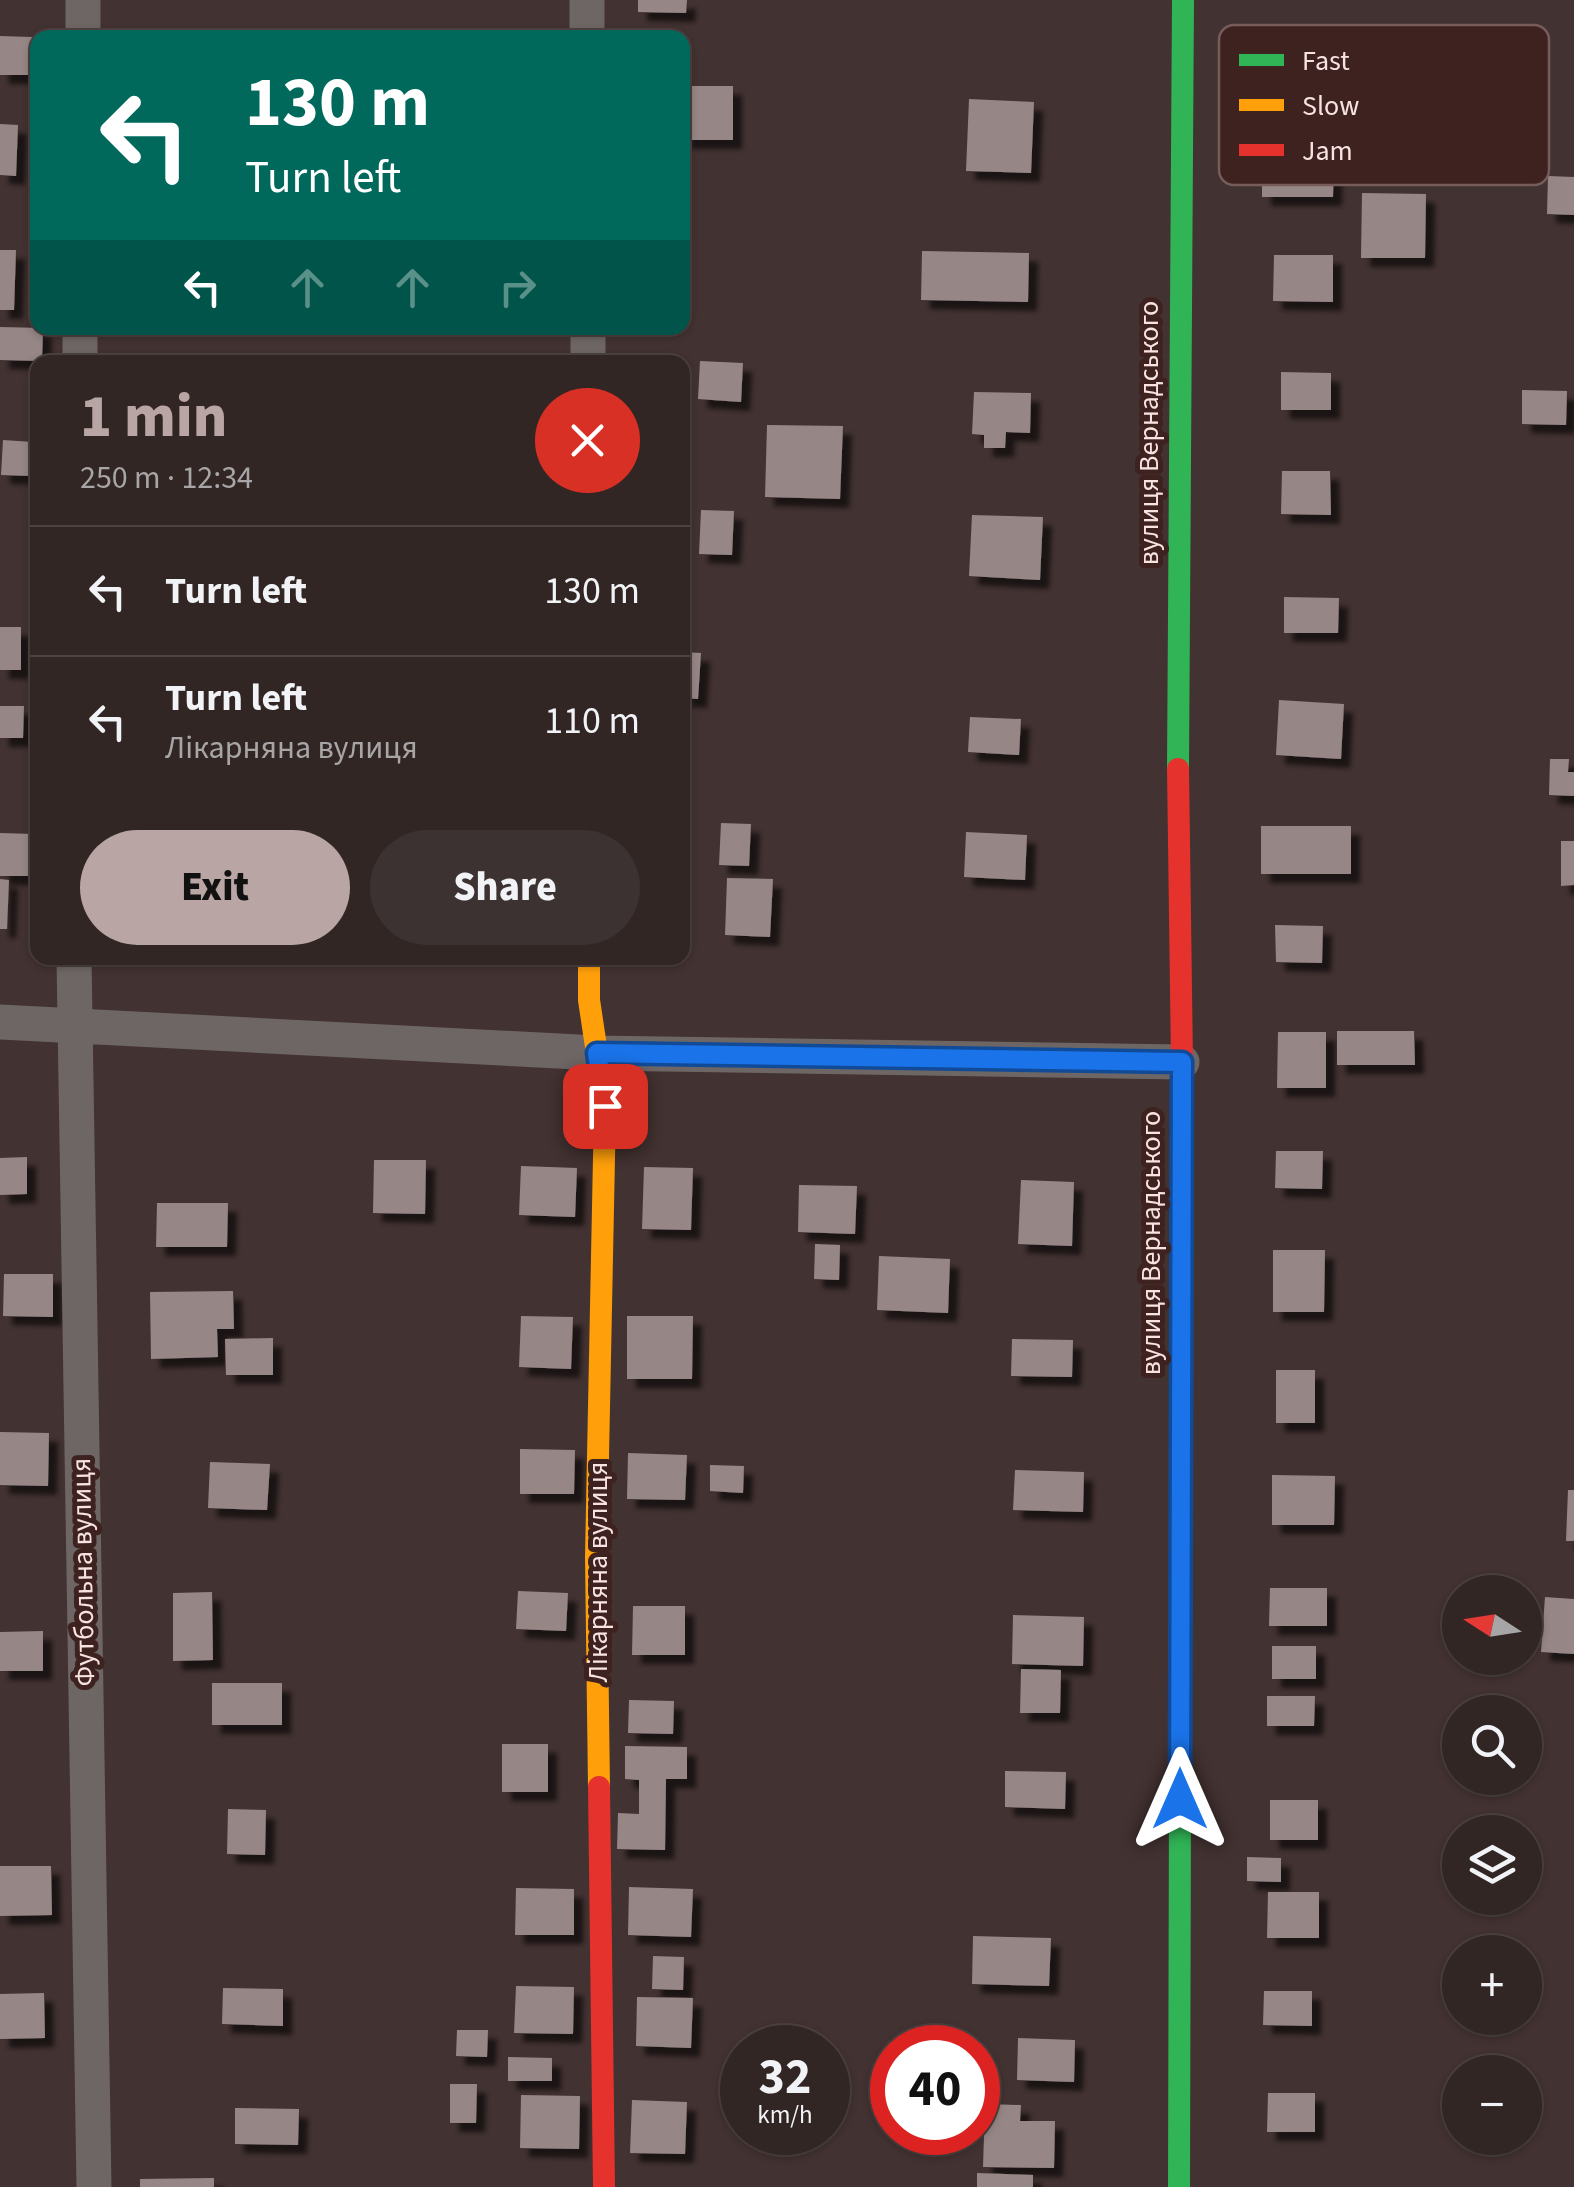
<!DOCTYPE html>
<html lang="en">
<head>
<meta charset="utf-8">
<style>
	body { margin:0; font-family:"Source Sans 3",sans-serif; background:#3d3232; color:#f1f3f6; height:100vh; display:flex; flex-direction:column; font-size:38px; white-space:nowrap }
	* { box-sizing:border-box; margin:0 }
	p { font-size:32px; color:#a8a5a7 }
	.icon { flex:none; width:55px; height:55px; fill:none; stroke:currentColor; stroke-width:2; stroke-linecap:round; stroke-linejoin:round }
	.map { position:relative; flex:1; overflow:hidden }
	.side { position:absolute; left:30px; top:355px; width:660px; height:610px; display:flex; flex-direction:column; background:#322625; border-radius:20px; box-shadow:0 2px 8px #0004,0 0 0 2px #4d4342 }
	.side>* { flex:none }
	.top-card { position:absolute; left:30px; top:30px; width:660px; height:305px; border-radius:20px; box-shadow:0 2px 8px #0004,0 0 0 2px #4d4342; background:#00695c; color:#fff; overflow:hidden }
	.needle { width:65px; rotate:282deg }
	.fabs { position:absolute; left:1442px; top:1575px; display:grid; gap:20px }
	.fabs a { display:grid; place-items:center; width:100px; height:100px; border-radius:50%; background:#322625; box-shadow:0 2px 8px #0004,0 0 0 2px #4d4342; font-size:50px }
	.speed { position:absolute; left:720px; top:2025px; display:flex; gap:20px; font-size:50px; font-weight:700; text-align:center }
	.speed>* { display:grid; place-content:center; width:130px; height:130px; border-radius:50%; background:#322625; box-shadow:0 2px 8px #0004,0 0 0 2px #4d4342; line-height:1 }
	.speed small { font-size:25px; font-weight:400 }
	.speed .limit { border:15px solid #d22; background:#fff; color:#111 }
	.pin { position:absolute; display:grid; place-items:center; width:85px; height:85px; color:#fff; margin:-42px; border-radius:20px; box-shadow:0 5px 15px #0006 }
	.me { position:absolute; width:110px; margin:-55px; rotate:0deg; stroke-linejoin:round; filter:drop-shadow(0 0 8px #0008) }
	.turn { display:flex; align-items:center; gap:35px; height:210px; padding:0 50px; font-size:45px }
	.turn .icon { width:130px; height:130px; stroke-width:2.5 }
	.turn b { display:block; font-size:70px; line-height:85px }
	.lanes { display:flex; align-items:center; height:95px; padding:0 50px; background:#0003; justify-content:center; gap:50px; direction:ltr }
	.lanes .off { opacity:.35 }
	.round { display:grid; place-items:center; flex:none; width:105px; height:105px; border-radius:52px; background:#3d3232 }
	.head { display:flex; align-items:center; justify-content:space-between; height:170px; padding:0 50px }
	h1 { font-size:60px; font-weight:800; line-height:75px; color:#b8a5a4 }
	.cta { display:flex; gap:20px; margin-top:auto; padding:20px 50px }
	.cta a { flex:1; height:115px; border-radius:60px; background:#b8a5a4; color:#111; font-size:40px; font-weight:800; line-height:115px; text-align:center }
	.cta a+a { background:#3d3232; color:#f1f3f6 }
	ul { padding:0; list-style:none }
	li { display:flex; align-items:center; gap:30px; height:130px; padding:0 50px; border-top:2px solid #4d4342 }
	li div { flex:1 }
	li b { display:block; font-size:38px }
	li em { font-style:normal }
	.map>svg:first-child { display:block }
	.building { fill:#968786; filter:url(#shadow) }
	.lines { fill:none; stroke-linecap:round; stroke-linejoin:round }
	.street { stroke:#6d6665; stroke-width:35 }
	.fast { stroke:#30b455; stroke-width:22 }
	.slow { stroke:#ff9f0a; stroke-width:22 }
	.jam { stroke:#e5322d; stroke-width:22 }
	.route-casing { stroke:#114b97; stroke-width:25 }
	.route { stroke:#1a73e8; stroke-width:18 }
	.labels { text-anchor:middle; dominant-baseline:central; stroke-width:10; stroke-linejoin:round; paint-order:stroke }
	.street-label { font-size:28px; fill:#f7e3e2; stroke:#3e2220 }
	.key { fill:#3e2220; stroke:#765c5a; stroke-width:2.5 }
	.key-label { font-size:28px; fill:#f7e3e2 }
</style>
</head>
<body>
<div class="map">
<svg width="1574" height="2187" viewBox="0 0 1574 2187">
	<defs>
		<filter id="shadow"><feDropShadow dx="9" dy="9" stdDeviation="2.5" flood-color="#0009"/></filter>
	</defs>
	<rect width="100%" height="100%" fill="#423231"/>
	<path class="building" d="M638,0h49l-1,13 -48,-1z
		M0,36l32,1 -1,38h-31z
		M682,86h51v54h-51z
		M969,99l65,3 -3,71 -65,-2z
		M0,124l18,1 -2,51 -16,-1z
		M1262,155l72,1 -1,41h-71z
		M1548,176l26,1v38l-27,-1z
		M1362,193l64,1 -1,64h-64z
		M0,250h16l-2,60h-14z
		M922,251l107,2 -1,49 -107,-2z
		M1274,255h59v47l-60,-1z
		M0,327l43,1 -1,33 -42,-1z
		M700,361l43,2 -2,39 -43,-3z
		M1281,372l50,1v37h-50z
		M1522,390l45,1 -1,34 -44,-1z
		M974,392l57,1 -1,40 -24,-1 -1,16h-21v-13l-12,-1z
		M767,425l76,1 -3,73 -75,-2z
		M3,440l30,2 -2,34 -30,-1z
		M1282,471h48l1,44 -50,-1z
		M701,510l33,1 -2,44 -33,-1z
		M972,515l71,2 -3,63 -71,-4z
		M1284,597l55,1 -1,35h-54z
		M0,627h21v43h-21z
		M682,652l19,1 -3,46 -16,-1z
		M1279,700l65,4 -3,55 -65,-4z
		M0,706h24l-1,32h-23z
		M970,717l51,2 -2,36 -51,-3z
		M1550,759h19l-1,13h6v24l-25,-1z
		M721,823l30,1 -2,42 -30,-1z
		M1261,826h90v48h-90z
		M966,832l61,3 -2,45 -61,-3z
		M0,833l33,1 -1,42h-32z
		M1561,841h13v44l-13,1z
		M727,878l46,1 -3,58 -45,-2z
		M0,879l9,1 -2,49h-7z
		M1275,925l48,1 -1,37 -46,-1z
		M1337,1031h77l1,34h-78z
		M1278,1032h48v56h-49z
		M1276,1151h47l-1,38 -47,-1z
		M27,1157v37l-27,1v-37z
		M374,1160h52l-1,54 -52,-1z
		M521,1166l56,2 -2,49 -56,-2z
		M644,1167l49,1 -2,62 -49,-1z
		M1021,1180l53,2 -2,64 -54,-2z
		M799,1185l58,1 -2,48 -57,-2z
		M157,1203h71l-1,44h-71z
		M815,1244l25,1 -1,35 -25,-1z
		M1273,1250h52l-1,62h-51z
		M879,1256l71,3 -2,54 -71,-3z
		M4,1274h49v43l-50,-1z
		M233,1291l1,38h-17l1,28 -67,2 -1,-67z
		M521,1316l52,1 -2,52 -52,-2z
		M627,1316h66l-1,63h-65z
		M273,1338v37h-47l-1,-36z
		M1012,1339l61,1 -1,37 -61,-1z
		M1276,1370h39v53h-39z
		M0,1432l49,1 -1,53 -48,-1z
		M520,1449l55,1 -1,44h-54z
		M628,1453l59,2 -2,45 -58,-1z
		M210,1462l60,2 -3,46 -59,-2z
		M710,1465l34,1 -1,27 -33,-2z
		M1015,1470l69,2 -1,40 -70,-2z
		M1272,1475l63,1 -1,49h-62z
		M1568,1490h6v51h-8z
		M1270,1588h57v38h-58z
		M518,1591l50,2 -2,38 -50,-2z
		M212,1592l1,68 -40,1v-68z
		M1545,1597l29,2v55l-33,-2z
		M633,1606h52v49h-53z
		M1013,1615l71,2 -1,49 -71,-2z
		M43,1631v40h-43v-39z
		M1272,1646h44v33h-44z
		M1021,1669l40,1 -1,43h-40z
		M212,1683h70v42h-70z
		M1267,1696h48l-1,30h-47z
		M629,1700l45,1 -1,33 -45,-1z
		M502,1744h46v48h-46z
		M625,1746l62,1v32h-21l-1,71 -48,-1 1,-36 21,1v-34l-14,-1z
		M1005,1771l61,1 -1,37 -60,-2z
		M1270,1800h48v40h-48z
		M228,1809l38,1 -1,45 -38,-1z
		M1247,1857l34,1v24l-34,-1z
		M0,1866h51l1,49 -52,1z
		M629,1887l64,2 -2,48 -63,-2z
		M516,1888l58,1v46h-59z
		M1268,1892h51v46h-52z
		M973,1936l78,2 -2,48 -77,-2z
		M653,1956l31,1 -1,33 -31,-1z
		M516,1986l58,1 -1,47 -59,-1z
		M223,1988l60,1v37l-61,-2z
		M1264,1991h48v35l-49,-1z
		M44,1993l1,45 -45,1v-45z
		M637,1997l56,1 -2,50 -55,-2z
		M457,2030h31l-1,27 -31,-1z
		M1018,2038l57,2 -1,42 -57,-2z
		M508,2057l44,1v23h-44z
		M450,2084h27l-1,39h-26z
		M1268,2093h47v39h-48z
		M521,2095l59,1 -1,53 -59,-1z
		M632,2100l55,2 -2,52 -55,-1z
		M985,2104l36,1 -1,16h35l-1,47 -71,-1z
		M235,2108l64,1 -1,36 -63,-1z
		M977,2173l56,2v12h-56z
		M214,2178v9h-74v-8z"/>
	<g class="lines">
		<path class="street" d="M587,0v38
			M83,38v-38
			M588,328v34
			M80,362v-34
			M74,958l20,1229
			M0,1022l597,31 585,9"/>
		<path class="fast" d="M1178,769l5,-769
			M1179,2187l2,-769"/>
		<path class="slow" d="M589,958v42l16,107 -9,450 3,230"/>
		<path class="jam" d="M1178,769l4,293 -1,356
			M599,1787l5,400"/>
	</g>
	<g class="lines">
		<g class="route-casing">
			<path id="route" d="M605,1106l-8,-53 585,9 -2,737"/>
		</g>
		<use href="#route" class="route"/>
	</g>
	<g class="labels">
		<g class="street-label">
			<text transform="translate(1149 433) rotate(-90)">вулиця Вернадського</text>
			<text transform="translate(1151 1243) rotate(-90)">вулиця Вернадського</text>
			<text transform="translate(83 1572) rotate(-91)">Футбольна вулиця</text>
			<text transform="translate(598 1572) rotate(-90)">Лікарняна вулиця</text>
		</g>
	</g>
	<rect x="1219" y="25" width="330" height="160" rx="15" class="key"/>
	<rect x="1239" y="54" width="45" height="12" fill="#30b455"/>
	<rect x="1239" y="99" width="45" height="12" fill="#ff9f0a"/>
	<rect x="1239" y="144" width="45" height="12" fill="#e5322d"/>
	<g class="key-label">
		<text x="1302" y="70">Fast</text>
		<text x="1302" y="115">Slow</text>
		<text x="1302" y="160">Jam</text>
	</g>
</svg>
<div class="fabs">
<a><svg class="needle" viewBox="-14 -14 28 28"><path d="M0-13l5 13h-10z" fill="#e53935"/><path d="M0 13l5-13h-10z" fill="#a8a5a7"/></svg></a>
<a><svg class="icon" aria-label="search" viewBox="0 0 24 24"><circle cx="10" cy="10" r="6"/><path d="M15 15l6 6"/></svg></a>
<a><svg class="icon" aria-label="layers" viewBox="0 0 24 24"><path d="M12 4l9 5-9 5-9-5zM3 14l9 5 9-5"/></svg></a>
<a>+</a>
<a>−</a>
</div>
<div class="speed"><div>32<small>km/h</small></div><div class="limit">40</div></div>
<div class="pin" style="left:605px;top:1106px;background:#d93025"><svg class="icon" aria-label="arrive" viewBox="0 0 24 24"><path d="M6 21V4h12l-3 4 3 4H6"/></svg></div>
<svg class="me" style="left:1180px;top:1799px" viewBox="-20 -20 40 40"><path d="M0-17L14 15 0 8-14 15z" fill="#1a73e8" stroke="#fff" stroke-width="4"/></svg>
<div class="top-card">
<div class="turn"><svg class="icon" aria-label="left" viewBox="0 0 24 24"><path d="M17 20v-9H6M10 6l-5 5 5 5"/></svg><div><b>130 m</b>Turn left</div></div>
<div class="lanes"><svg class="icon" aria-label="left" viewBox="0 0 24 24"><path d="M17 20v-9H6M10 6l-5 5 5 5"/></svg><svg class="icon off" aria-label="ahead" viewBox="0 0 24 24"><path d="M12 20V5M6 11l6-6 6 6"/></svg><svg class="icon off" aria-label="ahead" viewBox="0 0 24 24"><path d="M12 20V5M6 11l6-6 6 6"/></svg><svg class="icon off" aria-label="right" viewBox="0 0 24 24"><path d="M7 20v-9h11M14 6l5 5-5 5"/></svg></div>
</div>
<section class="side">
<div class="head"><div><h1>1 min</h1><p>250 m · 12:34</p></div><a class="round" style="background:#d93025;color:#fff"><svg class="icon" aria-label="close" viewBox="0 0 24 24"><path d="M6 6l12 12M18 6L6 18"/></svg></a></div>
<ul>
<li><svg class="icon" aria-label="left" viewBox="0 0 24 24"><path d="M17 20v-9H6M10 6l-5 5 5 5"/></svg><div><b>Turn left</b></div><em>130 m</em></li>
<li><svg class="icon" aria-label="left" viewBox="0 0 24 24"><path d="M17 20v-9H6M10 6l-5 5 5 5"/></svg><div><b>Turn left</b><p>Лікарняна вулиця</p></div><em>110 m</em></li>
</ul>
<div class="cta"><a>Exit</a><a>Share</a></div>
</section>
</div>
</body>
</html>
